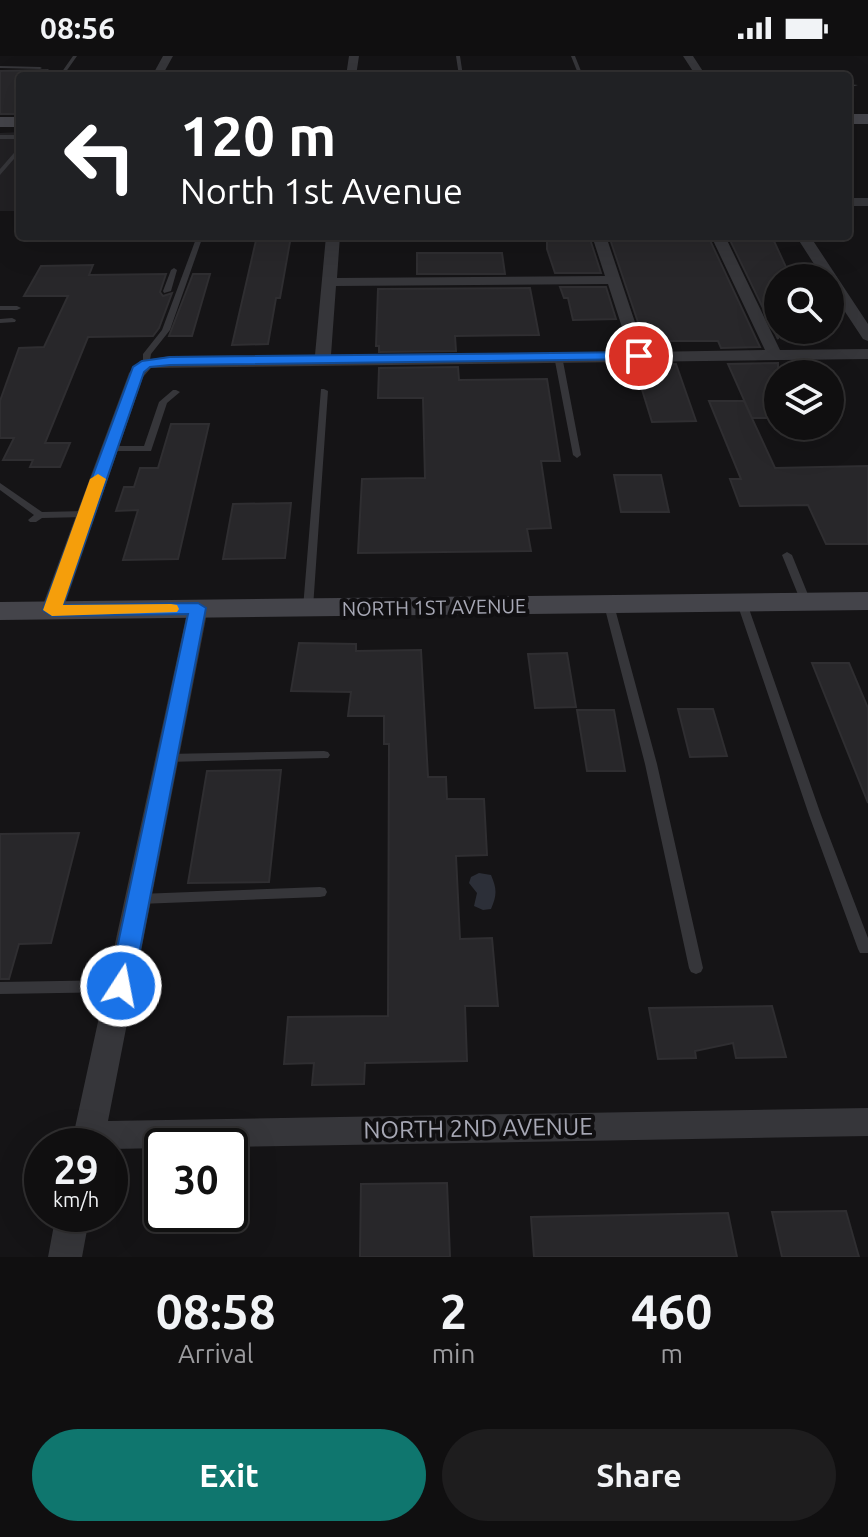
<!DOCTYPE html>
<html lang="en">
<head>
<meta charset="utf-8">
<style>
	body { margin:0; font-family:Ubuntu,sans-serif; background:#1e1d1e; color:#f1f3f6; height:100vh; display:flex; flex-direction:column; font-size:30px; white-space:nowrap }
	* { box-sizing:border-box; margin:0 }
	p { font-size:26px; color:#9c9c9f }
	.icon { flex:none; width:44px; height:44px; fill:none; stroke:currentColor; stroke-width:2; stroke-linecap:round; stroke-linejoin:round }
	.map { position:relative; height:1201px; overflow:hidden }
	.panel { display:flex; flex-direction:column; background:#100f10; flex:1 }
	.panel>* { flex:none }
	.hud { position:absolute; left:16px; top:16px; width:836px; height:168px; border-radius:8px; box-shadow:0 8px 32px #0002,0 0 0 2px #302f30; background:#202124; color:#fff; overflow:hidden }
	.tools { position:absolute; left:764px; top:208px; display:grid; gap:16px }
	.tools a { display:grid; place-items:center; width:80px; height:80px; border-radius:50%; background:#100f10; box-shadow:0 8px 32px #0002,0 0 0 2px #302f30; font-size:40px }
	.speed { position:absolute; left:24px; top:1072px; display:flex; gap:16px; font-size:40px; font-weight:700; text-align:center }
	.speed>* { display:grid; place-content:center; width:104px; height:104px; border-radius:50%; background:#100f10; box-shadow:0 8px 32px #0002,0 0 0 2px #302f30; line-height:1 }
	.speed small { font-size:20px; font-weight:400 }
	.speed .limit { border:4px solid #111; border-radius:12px; background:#fff; color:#111 }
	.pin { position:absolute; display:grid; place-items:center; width:68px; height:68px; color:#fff; margin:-34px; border:4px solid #fff; border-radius:50%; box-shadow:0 2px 8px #0007 }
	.me { position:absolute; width:88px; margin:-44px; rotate:11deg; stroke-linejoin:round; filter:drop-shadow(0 0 6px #0008) }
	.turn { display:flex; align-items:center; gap:28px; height:168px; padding:0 32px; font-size:36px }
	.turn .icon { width:104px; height:104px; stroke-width:2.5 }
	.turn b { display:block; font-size:56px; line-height:68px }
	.eta { display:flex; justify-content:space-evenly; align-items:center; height:136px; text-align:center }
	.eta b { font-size:48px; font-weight:700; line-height:56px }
	.action { display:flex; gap:16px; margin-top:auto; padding:16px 32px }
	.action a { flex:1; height:92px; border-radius:48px; background:#0f766e; color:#fff; font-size:32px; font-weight:700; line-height:92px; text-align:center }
	.action a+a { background:#1e1d1e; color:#f1f3f6 }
	.status { display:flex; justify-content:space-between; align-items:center; height:56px; padding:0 40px; background:#100f10; direction:ltr }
	.status svg { height:22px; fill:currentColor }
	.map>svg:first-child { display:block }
	.built { fill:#212023 }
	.water { fill:#2c2f38 }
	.building { fill:#28272a; stroke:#2f2e31; stroke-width:2 }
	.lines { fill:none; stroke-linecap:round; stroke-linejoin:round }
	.lane { fill:#36363a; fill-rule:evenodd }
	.street { fill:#36363a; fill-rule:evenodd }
	.secondary { fill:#44444a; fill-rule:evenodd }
	.route { fill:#1a73e8; stroke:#114b97; stroke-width:2 }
	.slow { fill:#f59e0b }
	.labels { text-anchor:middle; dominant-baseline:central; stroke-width:8; stroke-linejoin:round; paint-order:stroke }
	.street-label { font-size:20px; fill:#a7a8b5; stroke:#100f11 }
	.near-street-label { font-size:24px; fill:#a7a8b5; stroke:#100f11 }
</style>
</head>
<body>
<div class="status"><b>08:56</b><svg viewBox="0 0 49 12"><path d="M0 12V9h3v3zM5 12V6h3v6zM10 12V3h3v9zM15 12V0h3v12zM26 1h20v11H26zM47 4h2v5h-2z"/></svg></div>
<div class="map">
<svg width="868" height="1201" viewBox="0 0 868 1201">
	<rect width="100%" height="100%" fill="#151416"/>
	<path class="built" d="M20,76v79h-20v-78z"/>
	<path class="water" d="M479,817l12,2c6,14 6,20 0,34l-8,1 -9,-4 3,-13 -8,-10 2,-6z"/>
	<path class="building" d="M47,14l-4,6h-23v30l-6,8h-14v-43z
		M257,180h34l-11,62h-4l-8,46 -36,1z
		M547,180h42l12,37h-46l-8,-24z
		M609,180h99l52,111 -39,1 -3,-7h-51l3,8h-23z
		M728,180h42l4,5 17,37h-13v61z
		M417,197h85l3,21h-88z
		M93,209l-4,10 77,-1 -6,18 3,4 9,-3 -13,35 -6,8 -65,1 -43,106h25l-10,24h-30l3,-7h-30l11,-22h-14v-37l19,-53 25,-1 24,-51h-44l17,-30z
		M193,218h17l-18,62h-23z
		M560,231h46l10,32 -43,1 -5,-22h-4z
		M530,232l9,47 -84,1 1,15 -77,1v-6h-3l2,-57z
		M778,307v55h-26l-24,-54z
		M676,308l20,57 -44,1 -13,-42h17l-5,-15z
		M458,311l1,13 88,-1 13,82h-19l10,67 -24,1 4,22 -173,2 4,-74 63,-1 -2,-80h-45l1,-30z
		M709,345h35l31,67 93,-2v78h-42l-18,-39 -68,1 -10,-27h11z
		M171,368h38l-31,135 -55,1 15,-50 -22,1 8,-24h10l6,-19h18z
		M614,419h47l8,37h-48z
		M291,447l-6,55 -62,1 10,-55z
		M299,587l57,1v7l65,-1 7,127h18l1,22h37l3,56 -31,1 4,83 32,-1 6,68h-33l2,55 -102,2 -1,21 -52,1 2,-22 -30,1 4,-47 100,-1 1,-272h-5v-28h-36l3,-24 -60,-1z
		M567,597l9,54 -41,1 -7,-54z
		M812,607h37l19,45v95z
		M678,653h35l14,47 -37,1z
		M577,654h37l11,61h-38z
		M281,714l-12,112 -81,1 19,-112z
		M79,777l-28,110 -32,1 -10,35h-9v-145z
		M772,950l14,51 -50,1 -3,-15 -38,8 1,7 -38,1 -9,-51z
		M447,1127l3,74h-90l1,-73z
		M846,1155l13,46h-77l-10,-45z
		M728,1157l9,44h-203l-3,-40z"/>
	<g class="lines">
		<path class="lane" d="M73,0h4l-14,20h-4z
			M456,0h4l3,20h-4z
			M571,0h4l8,20h-4z
			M0,10l40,1 2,1 -2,1 -40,-1z
			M848,28l10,1 -10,3z
			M0,79h20v4h-20z
			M20,90v6l-20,23v-6z
			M197,180h6l-33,94 -19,24 -2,12h-6v-12l19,-24z
			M174,212l3,2 -6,21 -7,2 -1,-2 8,-21z
			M0,250h17l4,2 -4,2h-17z
			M12,262l4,2 -1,2 -15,1v-4z
			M555,298l7,2 19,99 -4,3 -4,-3 -19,-99z
			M321,333h3l4,2 -15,217 -5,3 -5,-3z
			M173,334h3l4,2 -13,11 -16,48h-46v-4l3,-1h36l15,-44z
			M0,427l42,29 44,-1 5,3 -5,3 -44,1 -6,4h-6l-2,-2 6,-5 -34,-25z
			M787,496l5,3 19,47 -1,2h-8l-1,-2 -19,-47z
			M742,544l5,3 74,212 47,123v15h-8l-2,-4 -49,-134 -72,-212z
			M609,546l5,3 43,159 46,204 -2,4 -5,2 -5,-2 -2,-4 -44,-204 -41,-159z
			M324,695l4,1 2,3 -2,3 -161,4 -4,-1 -2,-3 2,-3 4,-1z
			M320,831l5,1 2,4 -2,4 -5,1 -181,7 -5,-1 -2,-4 2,-4 5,-1z
			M119,924l5,2 2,4 -2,4 -5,2 -119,2v-12z"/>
		<path class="street" d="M163,0h10l-11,20h-10z
			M349,0h10l-3,20h-10z
			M683,0h10l13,20h-10z
			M848,142h20v8h-20z
			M326,180h14l-3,42 268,-2 -13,-40h14l39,116 120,-2 -54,-114h14l55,114 88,-1v10l-717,9 -8,9 -80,233 -11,6 -7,-2 -4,-4 88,-237 11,-12 30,-5 145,-1zM608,228l22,68 -299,3 5,-69z
			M796,180h14l58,88v17l-5,-2 -33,-50v-11h-7z
			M198,546l10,6 -100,513 760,-13v28l-758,13v-3h-39l117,-538z
			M56,1158h34l-8,43h-34z"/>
		<path class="secondary" d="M848,58h20v10h-20z
			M0,61h20v10h-20z
			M868,536v18l-868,10v-18z"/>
	</g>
	<path class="route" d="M639,296l4,1v6l-473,6 -20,2 -6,5 -81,233 135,-2 8,5 -73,378 -4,6 -8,3 -9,-3 -3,-6 79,-372 -136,2 -9,-6 90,-243 9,-6 28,-4z"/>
	<path class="slow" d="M98,418l8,5 -43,126 108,-1 6,1 2,4 -2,3 -125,4 -9,-6 47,-131z"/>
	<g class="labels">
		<g class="street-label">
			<text transform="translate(434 551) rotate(-1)">NORTH 1ST AVENUE</text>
		</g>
		<g class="near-street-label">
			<text transform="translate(478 1072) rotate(-1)">NORTH 2ND AVENUE</text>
		</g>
	</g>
</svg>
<div class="tools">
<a><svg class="icon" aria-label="search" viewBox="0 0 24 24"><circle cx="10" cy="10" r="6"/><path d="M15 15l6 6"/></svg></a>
<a><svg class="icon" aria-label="layers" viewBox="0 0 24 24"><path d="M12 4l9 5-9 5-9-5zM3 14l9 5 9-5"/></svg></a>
</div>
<div class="speed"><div>29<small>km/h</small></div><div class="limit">30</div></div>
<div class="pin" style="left:639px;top:300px;background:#d93025"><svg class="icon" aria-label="arrive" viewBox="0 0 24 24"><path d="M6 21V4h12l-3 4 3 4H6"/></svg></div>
<svg class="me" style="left:121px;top:930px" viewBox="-20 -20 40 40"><circle r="17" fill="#1a73e8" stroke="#fff" stroke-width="3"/><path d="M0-11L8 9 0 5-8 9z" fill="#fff"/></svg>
<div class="hud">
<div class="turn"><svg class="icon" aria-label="left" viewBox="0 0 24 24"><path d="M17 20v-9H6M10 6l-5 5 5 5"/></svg><div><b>120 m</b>North 1st Avenue</div></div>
</div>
</div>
<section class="panel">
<div class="eta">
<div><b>08:58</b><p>Arrival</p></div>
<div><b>2</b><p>min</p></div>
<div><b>460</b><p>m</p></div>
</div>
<div class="action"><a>Exit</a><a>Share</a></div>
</section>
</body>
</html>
